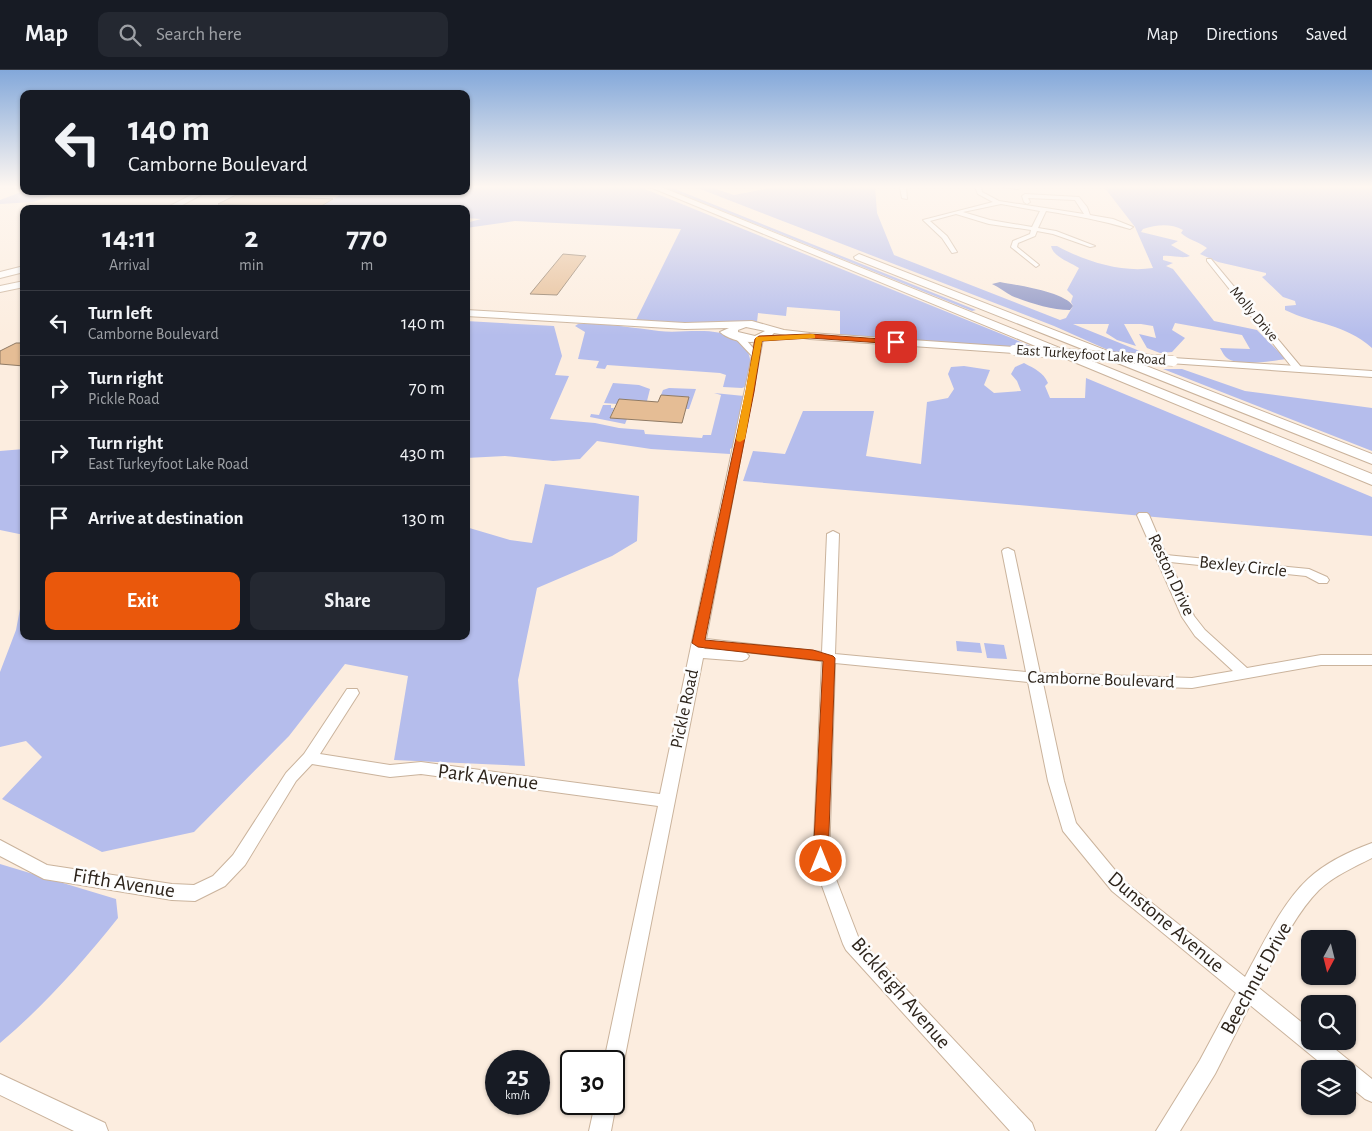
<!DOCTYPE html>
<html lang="en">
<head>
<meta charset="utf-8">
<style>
	body { margin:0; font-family:"Alegreya Sans",sans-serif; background:#242831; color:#f1f3f6; height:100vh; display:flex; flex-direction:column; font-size:19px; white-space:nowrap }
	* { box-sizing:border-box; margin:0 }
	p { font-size:16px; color:#9ea1a6 }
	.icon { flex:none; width:28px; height:28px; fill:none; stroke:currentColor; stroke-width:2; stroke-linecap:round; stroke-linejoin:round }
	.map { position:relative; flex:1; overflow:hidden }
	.details { position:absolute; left:20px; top:135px; width:450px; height:435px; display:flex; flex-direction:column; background:#171b24; border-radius:10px; box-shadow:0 1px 4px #0004 }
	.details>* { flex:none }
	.guide { position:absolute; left:20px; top:20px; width:450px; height:105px; border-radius:10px; box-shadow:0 1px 4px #0004; background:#171b24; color:#f1f3f6; overflow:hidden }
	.needle { width:32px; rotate:187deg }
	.fabs { position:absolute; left:1301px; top:860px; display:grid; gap:10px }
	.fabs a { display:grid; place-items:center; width:55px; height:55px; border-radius:10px; background:#171b24; box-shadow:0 1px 4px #0004; font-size:25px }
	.speed { position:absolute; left:485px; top:980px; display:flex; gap:10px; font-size:25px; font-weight:700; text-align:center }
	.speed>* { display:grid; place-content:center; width:65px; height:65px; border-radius:50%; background:#171b24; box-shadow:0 1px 4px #0004; line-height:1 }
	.speed small { font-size:12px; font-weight:400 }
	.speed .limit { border:2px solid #111; border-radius:8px; background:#fff; color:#111 }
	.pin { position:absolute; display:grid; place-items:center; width:42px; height:42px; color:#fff; margin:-21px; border-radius:10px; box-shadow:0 2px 8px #0006 }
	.me { position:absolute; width:55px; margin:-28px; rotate:0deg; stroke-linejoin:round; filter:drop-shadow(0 0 4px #0008) }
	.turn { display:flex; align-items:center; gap:18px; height:105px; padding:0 25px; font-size:22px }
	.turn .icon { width:65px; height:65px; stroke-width:2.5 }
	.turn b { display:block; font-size:35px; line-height:42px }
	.eta { display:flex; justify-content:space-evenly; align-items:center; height:85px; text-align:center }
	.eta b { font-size:30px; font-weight:700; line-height:35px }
	.cta { display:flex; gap:10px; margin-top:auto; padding:10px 25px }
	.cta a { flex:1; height:58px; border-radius:10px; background:#ea580c; color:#fff; font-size:20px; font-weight:700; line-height:58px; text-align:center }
	.cta a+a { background:#242831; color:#f1f3f6 }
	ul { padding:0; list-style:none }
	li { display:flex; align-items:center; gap:15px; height:65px; padding:0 25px; border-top:1px solid #363941 }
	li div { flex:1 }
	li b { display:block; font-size:19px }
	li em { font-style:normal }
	header { display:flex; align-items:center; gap:30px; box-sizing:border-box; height:70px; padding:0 25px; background:#171b24; border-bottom:1px solid #363941 }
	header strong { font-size:24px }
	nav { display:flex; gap:28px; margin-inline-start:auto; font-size:18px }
	.search { width:350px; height:45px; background:#242831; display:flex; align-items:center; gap:12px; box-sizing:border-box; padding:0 18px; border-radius:10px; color:#9ea1a6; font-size:19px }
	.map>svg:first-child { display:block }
	.green { fill:#b5bdec }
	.water { fill:#8d95c5 }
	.building { fill:#e5bd95; stroke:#8f7a64 }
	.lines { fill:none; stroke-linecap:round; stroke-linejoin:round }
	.minor-casing { stroke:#cab39c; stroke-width:2 }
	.major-casing { stroke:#cab39c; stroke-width:2 }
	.highway-casing { stroke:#cab39c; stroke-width:2 }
	.minor { fill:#fff; fill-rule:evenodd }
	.major { fill:#fff; fill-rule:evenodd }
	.highway { fill:#fff; fill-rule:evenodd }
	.major-bridge-casing { stroke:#cab39c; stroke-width:11; stroke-linecap:butt }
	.major-bridge { stroke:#fff; stroke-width:10 }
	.route { fill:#ea580c; stroke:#983908 }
	.slow { fill:#f59e0b }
	.labels { text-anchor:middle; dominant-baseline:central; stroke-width:5; stroke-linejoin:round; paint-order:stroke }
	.far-street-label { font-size:15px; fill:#2d241b; stroke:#fdfdfd }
	.street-label { font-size:18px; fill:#2d241b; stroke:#fdfdfd }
	.near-street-label { font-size:21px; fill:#2d241b; stroke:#fdfdfd }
</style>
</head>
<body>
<header>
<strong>Map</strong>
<div class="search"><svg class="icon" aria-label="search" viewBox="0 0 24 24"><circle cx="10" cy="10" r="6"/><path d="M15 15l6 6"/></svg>Search here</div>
<nav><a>Map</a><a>Directions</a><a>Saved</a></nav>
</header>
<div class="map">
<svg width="1372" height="1061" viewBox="0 0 1372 1061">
	<rect width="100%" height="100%" fill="#fceddf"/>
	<path class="green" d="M466,117h174l398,162 -198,-12v-26l-53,-4 -1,9 -28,-3 -1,9 -59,3 -62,-5 45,-91 -166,-8 -49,7v-5l15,-4 -15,-1v-9h-149l23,-14 -20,-2 4,-2h142z
		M663,117h7l306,123 -4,1z
		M695,117h15l24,8 41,-8h100l2,26 17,42 166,65 6,-2 7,-12 -2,-4 2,-6 -6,-6 12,-22c-9,-6 -26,-11 -28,-22h6c28,15 64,27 96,22l-18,-41 -31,-40h268v161c-28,-25 -56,-23 -87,-38v-4l11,-1 -1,-4 -12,-4 -21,-20 4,-2v-2l-48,-11 -18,-8 7,-6c-9,-7 -19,-8 -26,-15l2,-3c-13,-7 -27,-5 -40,-1l-2,3 37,9 -7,4 19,11c-8,3 -17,-1 -27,0v4l10,3 -7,3 7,3 41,52 43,9 29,29c-14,2 -48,8 -59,-1 -3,-2 -5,-7 -7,-10l30,1 -8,-14 -67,-12 -3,7 13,8 -13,14 -12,1 -13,-5 -8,-14 17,4 -3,-12 -12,-2h-17l12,22 -19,-6 -11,-7 3,-9h-36l79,32 -35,-2 -63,-28z
		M24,121h63l-25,1 -29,10 -33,2v-4z
		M466,251l88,5 8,30 -7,19 14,1 -19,43 45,4 24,5 25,2 1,4 57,4 1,-3h8l10,-40 -7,-2 30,3 -9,50 -5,3v5l-79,-5 -54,-8 -17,18 -27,2 -48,-5 -39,2z
		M578,254c27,-1 54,4 81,7 24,3 59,-6 79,10 17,12 13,28 9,45l-5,2 -19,-1 3,-12 -6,-2 -113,-8 -2,4 -9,-1 3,-7 -21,-2 7,-27 -10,-6z
		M1024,293c11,6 19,9 24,20l-3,3 5,12h35l1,-20 286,119v39l-629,-55 10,-30 32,3 18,-43h71l-8,45 55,8 6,-62 21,-4 6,-9 -6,-15 3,-7 13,-1 26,4 -6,15 10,8 27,-2 -4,-10 -6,-7 4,-7z
		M1163,299h19l63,22 127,17v43z
		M613,313l26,2 11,4 -3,12 -27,-2 -3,5 -13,-1z
		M669,318l27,1 -7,20h-4l4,-12 -28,-2 2,-5z
		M603,335h8v3h3l-4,10 17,1 -2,5 -35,-7 1,-3 8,1z
		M24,379v86l-24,-5v-79z
		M545,414l94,12 -2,45 -25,15 -75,32 -19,92 7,86 -131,-6 14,-84 -63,-12 -56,72 -95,96 -92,20 -100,-53 40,-42 -16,-16 -26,6v-75l16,-42 8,-42v48h442v-109l44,13 22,3z
		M956,571l24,2 2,10 -25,-2z
		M984,573l20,2 3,14 -20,-1z
		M0,794l116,35 2,19c-36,45 -74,88 -118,125z"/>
	<path class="water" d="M1000,212c16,3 65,10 73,24l-3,4c-19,0 -40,-7 -58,-14 -6,-3 -13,-9 -20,-12z"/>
	<path class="building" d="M236,125l52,2 45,2 -15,9 -100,-4z
		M563,184l23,2 -29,39 -27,-1z
		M16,273h8v23l-24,-2v-13z
		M661,325l28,2 -7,26 -72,-5 9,-19 39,3z"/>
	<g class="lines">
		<g class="minor-casing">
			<path id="minor" d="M900,117h6l1,12 -5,-1z
				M975,117h6l1,5 17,9 85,13 -9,-14 -47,-2 2,4 -3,2 -3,-2 -2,-6 3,-2 54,3 8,10 3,8 23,4 20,8 -3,2c-29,-9 -54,-13 -84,-18l-8,17 18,3 39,15 -5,1 -37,-13 -16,-3 -2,5 -17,7 -1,4 21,17 1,1 -3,2 -25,-20 2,-6 17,-7 1,-4 -42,-6 -33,-10 -26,7 17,15 10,16 -5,1 -10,-15 -19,-18 70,-18 -15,-8zM1001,134l39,7 -8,16 -42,-7 -27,-8z
				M1003,117h18l-3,2z
				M1207,189h4l90,108v4h-6l-88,-110z
				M736,265h6l11,13 3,-11 7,2 -57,300 116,13 5,-118 6,-3 6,3 -4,120 191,18 -24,-121 2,-2 4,-1 6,3 26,122 152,5 41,-7 -38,-35 -13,-19 -45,-102 2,-2h8l2,2 17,40 143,14 18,8 2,3 -2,3h-8l-13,-7 -136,-14 24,54 11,14 42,38 74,-13h51v10h-51l-129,23 -149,-5 21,98 12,42 48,58 121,96c17,-31 37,-74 63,-98 17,-16 42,-28 64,-36v15c-18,9 -38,18 -53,32 -25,25 -44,67 -60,98l51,41v12h15l47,38v23l-7,-3 -17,-14v-16h-20l-78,-64 -35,69 -35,57h-24l44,-71 36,-67 -124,-102 -49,-60 -15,-50 -20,-99 -193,-19 -6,198 30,78 173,184 3,8h-25l-164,-181 -3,-6 -30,-83 9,-200 -77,-9 4,4 -2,3 -5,2 -39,-3 -79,403 -3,7 -7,3v-10h-10l54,-255 -237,-32 -31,3 -78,-13 -16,17 -51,84 -20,21 -30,15 -23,-1 -128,-21 -44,-23v-16l47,25 125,19 22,1 19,-9 20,-21 53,-82 18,-19 43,-65h10l2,4 -39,61 70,11 31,-3 239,32 92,-438 -16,-17zM705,578l22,2 -23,-1z
				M0,1004l105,49 3,8h-34l-74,-36z
				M614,1030l2,4 -5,27h-22l6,-27h19z"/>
		</g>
		<g class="major-casing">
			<path id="major" d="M199,121h9l-33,18h-11z
				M24,196v6l-24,6v-6z
				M24,211v6l-24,5v-6z
				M466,240l219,13 67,-2 32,9 26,3 204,14 5,3 -5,3 -204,-14 -36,-6c-11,14 -42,10 -54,-1l9,-4 -44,1 -219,-13zM746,257l19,4 -10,5 -17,-4v-2z
				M1173,288l199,13v6l-203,-14 -1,-2 1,-2z"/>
		</g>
		<g class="highway-casing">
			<path id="highway" d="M650,117h11l711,287v11z
				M859,184l513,200v10l-517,-205 -1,-2z"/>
		</g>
		<use href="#minor" class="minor"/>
		<use href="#major" class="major"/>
		<use href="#highway" class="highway"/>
		<g class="major-bridge-casing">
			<path id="major-bridge" d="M1014,280l159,11"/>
		</g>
		<use href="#major-bridge" class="major-bridge"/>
	</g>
	<linearGradient id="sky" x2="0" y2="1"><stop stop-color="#83a8da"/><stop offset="0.44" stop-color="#fef7f1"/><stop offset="1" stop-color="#fef7f1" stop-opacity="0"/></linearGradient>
	<rect width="1372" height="265" fill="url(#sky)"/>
	<path class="route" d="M810,264l86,6 3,2 -3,2 -86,-6 -48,3 -8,51 -49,248 108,10 20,6 2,2 -7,203 -2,5 -5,2 -6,-2 -2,-5 10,-200 -125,-14 -6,-4 54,-251 9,-53 4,-3z"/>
	<path class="slow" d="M813,264l2,1v3l-53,3 -17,98 -5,3 -3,-1 -1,-2 20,-102z"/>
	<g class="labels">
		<g class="far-street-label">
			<text transform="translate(1254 244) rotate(50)">Molly Drive</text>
			<text transform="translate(1091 285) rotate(4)">East Turkeyfoot Lake Road</text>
		</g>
		<g class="street-label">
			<text transform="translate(1243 497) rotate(6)">Bexley Circle</text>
			<text transform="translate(1171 505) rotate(65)">Reston Drive</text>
			<text transform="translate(1101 610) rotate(2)">Camborne Boulevard</text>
			<text transform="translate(685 639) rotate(-78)">Pickle Road</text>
		</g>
		<g class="near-street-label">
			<text transform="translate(488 707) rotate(7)">Park Avenue</text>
			<text transform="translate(124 813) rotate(9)">Fifth Avenue</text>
			<text transform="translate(1166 852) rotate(40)">Dunstone Avenue</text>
			<text transform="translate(1256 908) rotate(-61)">Beechnut Drive</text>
			<text transform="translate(901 923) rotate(49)">Bickleigh Avenue</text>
		</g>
	</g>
</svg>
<div class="fabs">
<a><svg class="needle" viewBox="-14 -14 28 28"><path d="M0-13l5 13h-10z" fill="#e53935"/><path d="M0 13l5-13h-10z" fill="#9ea1a6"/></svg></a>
<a><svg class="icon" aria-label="search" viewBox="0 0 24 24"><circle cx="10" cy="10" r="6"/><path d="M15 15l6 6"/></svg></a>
<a><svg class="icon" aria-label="layers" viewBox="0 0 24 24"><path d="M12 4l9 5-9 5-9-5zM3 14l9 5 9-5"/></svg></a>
</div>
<div class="speed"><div>25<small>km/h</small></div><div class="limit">30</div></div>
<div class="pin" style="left:896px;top:272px;background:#d93025"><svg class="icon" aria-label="arrive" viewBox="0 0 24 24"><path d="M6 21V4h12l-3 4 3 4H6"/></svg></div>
<svg class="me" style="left:821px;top:791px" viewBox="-20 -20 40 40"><circle r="17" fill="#ea580c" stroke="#fff" stroke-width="3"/><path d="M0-11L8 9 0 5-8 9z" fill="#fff"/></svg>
<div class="guide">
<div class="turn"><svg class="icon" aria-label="left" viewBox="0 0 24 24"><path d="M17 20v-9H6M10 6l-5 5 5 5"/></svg><div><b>140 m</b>Camborne Boulevard</div></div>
</div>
<section class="details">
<div class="eta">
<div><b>14:11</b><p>Arrival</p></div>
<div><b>2</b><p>min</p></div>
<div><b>770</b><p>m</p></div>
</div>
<ul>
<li><svg class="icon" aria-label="left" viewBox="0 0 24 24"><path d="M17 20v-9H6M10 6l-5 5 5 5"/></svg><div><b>Turn left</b><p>Camborne Boulevard</p></div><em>140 m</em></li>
<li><svg class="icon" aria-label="right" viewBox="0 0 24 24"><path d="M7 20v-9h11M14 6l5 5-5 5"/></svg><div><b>Turn right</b><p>Pickle Road</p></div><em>70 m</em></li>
<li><svg class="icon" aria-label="right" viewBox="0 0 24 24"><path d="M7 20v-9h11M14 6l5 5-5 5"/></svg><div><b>Turn right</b><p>East Turkeyfoot Lake Road</p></div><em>430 m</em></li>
<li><svg class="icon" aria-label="arrive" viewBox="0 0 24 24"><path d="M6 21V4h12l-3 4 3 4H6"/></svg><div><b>Arrive at destination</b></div><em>130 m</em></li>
</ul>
<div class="cta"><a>Exit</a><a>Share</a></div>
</section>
</div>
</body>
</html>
